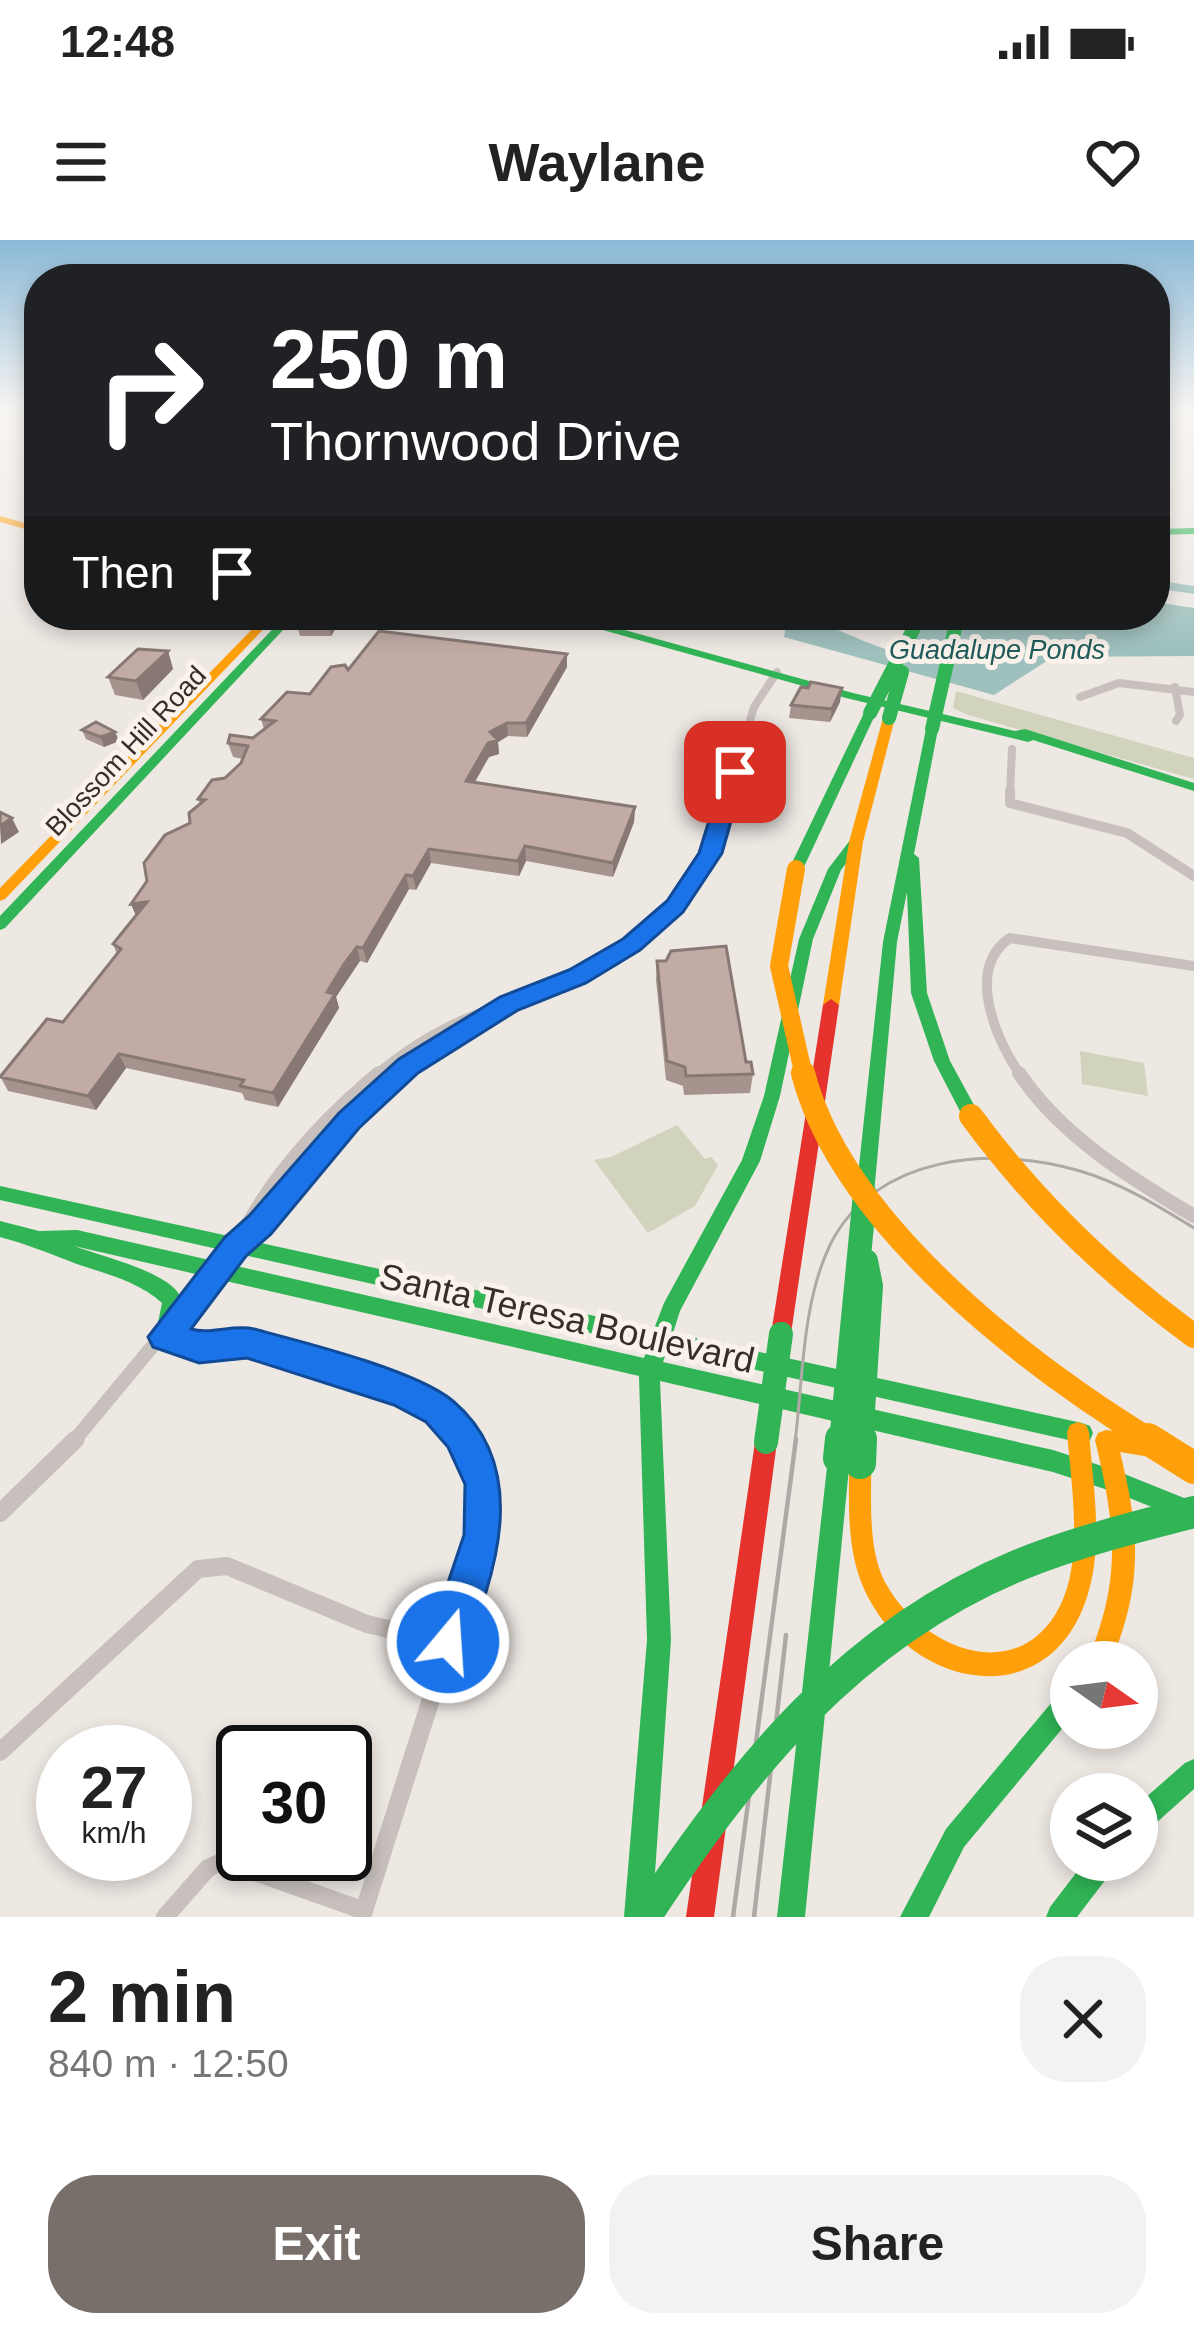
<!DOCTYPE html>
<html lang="en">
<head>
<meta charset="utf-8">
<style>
	body { margin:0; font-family:Arial,sans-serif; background:#f2f2f2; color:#222; height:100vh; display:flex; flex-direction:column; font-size:45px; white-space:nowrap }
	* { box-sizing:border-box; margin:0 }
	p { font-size:39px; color:#767676 }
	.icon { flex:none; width:66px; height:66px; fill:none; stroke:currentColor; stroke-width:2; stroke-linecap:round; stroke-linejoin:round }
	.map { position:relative; height:1677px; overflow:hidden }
	.panel { display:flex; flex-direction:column; background:#fff; flex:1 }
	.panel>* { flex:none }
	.guide { position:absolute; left:24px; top:24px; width:1146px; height:366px; border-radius:48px; box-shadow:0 6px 18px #0003; background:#202124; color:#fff; overflow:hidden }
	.needle { width:78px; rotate:104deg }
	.buttons { position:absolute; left:1050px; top:1401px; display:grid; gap:24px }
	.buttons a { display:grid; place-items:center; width:108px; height:108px; border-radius:50%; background:#fff; box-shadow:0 6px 18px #0003; font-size:60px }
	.speed { position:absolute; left:36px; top:1485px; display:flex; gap:24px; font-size:60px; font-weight:700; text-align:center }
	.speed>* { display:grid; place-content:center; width:156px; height:156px; border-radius:50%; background:#fff; box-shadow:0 6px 18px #0003; line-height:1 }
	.speed small { font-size:30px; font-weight:400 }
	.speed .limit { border:6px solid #111; border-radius:18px; background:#fff; color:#111 }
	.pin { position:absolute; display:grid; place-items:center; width:102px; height:102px; color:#fff; margin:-51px; border-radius:24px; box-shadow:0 6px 18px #0006 }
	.me { position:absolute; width:132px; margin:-66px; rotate:18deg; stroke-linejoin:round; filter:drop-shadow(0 0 9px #0008) }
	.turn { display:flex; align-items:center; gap:42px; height:252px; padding:0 48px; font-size:54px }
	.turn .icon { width:156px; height:156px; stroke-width:2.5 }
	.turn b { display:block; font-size:84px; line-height:102px }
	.then { display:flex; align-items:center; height:114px; padding:0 48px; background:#0003; gap:24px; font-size:45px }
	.round { display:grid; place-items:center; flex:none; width:126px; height:126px; border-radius:48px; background:#f2f2f2 }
	.overview { display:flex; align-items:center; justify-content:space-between; height:204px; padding:0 48px }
	h1 { font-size:72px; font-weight:600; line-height:90px }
	.action { display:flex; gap:24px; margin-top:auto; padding:24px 48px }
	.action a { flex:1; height:138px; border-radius:48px; background:#786e6a; color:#fff; font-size:48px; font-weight:600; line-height:138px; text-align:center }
	.action a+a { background:#f2f2f2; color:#222 }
	.status { display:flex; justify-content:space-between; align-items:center; height:84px; padding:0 60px; background:#fff; direction:ltr }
	.status svg { height:33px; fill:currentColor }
	header { display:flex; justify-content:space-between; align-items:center; height:156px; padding:0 48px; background:#fff; font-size:54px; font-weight:600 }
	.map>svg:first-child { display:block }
	.green { fill:#d1d3bd }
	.water { fill:#9fc1be }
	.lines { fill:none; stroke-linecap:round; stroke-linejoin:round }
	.river { fill:#9fc1be; fill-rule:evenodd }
	.street-far3 { stroke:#c7c0bc; stroke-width:8 }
	.street-far2 { stroke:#c7c0bc; stroke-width:10 }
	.street-far1 { stroke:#c7c0bc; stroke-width:14 }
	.street { stroke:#c7c0bc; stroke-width:18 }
	.fast { fill:#30b455; fill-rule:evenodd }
	.slow { fill:#ff9f0a; fill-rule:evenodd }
	.jam { fill:#e5322d; fill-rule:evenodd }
	.tram-far1 { stroke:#afa9a6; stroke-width:3 }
	.tram { stroke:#afa9a6; stroke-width:4.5 }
	.fast-bridge-far2 { stroke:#30b455; stroke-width:14 }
	.fast-bridge-far1 { stroke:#30b455; stroke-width:24 }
	.fast-bridge { stroke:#30b455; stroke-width:32 }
	.slow-bridge-far2 { stroke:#ff9f0a; stroke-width:18 }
	.slow-bridge-far1 { stroke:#ff9f0a; stroke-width:24 }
	.slow-bridge { stroke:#ff9f0a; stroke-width:32 }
	.wall { fill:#a7938e }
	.shaded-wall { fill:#887874 }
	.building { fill:#c2aba5; stroke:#887874; stroke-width:3 }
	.route { fill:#1a73e8; stroke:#114b97; stroke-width:3 }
	.labels { text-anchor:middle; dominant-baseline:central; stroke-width:10; stroke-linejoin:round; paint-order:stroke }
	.far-water-label { font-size:27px; font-style:italic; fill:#1e5b5a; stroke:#faf2eb }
	.far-street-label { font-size:27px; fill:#392d29; stroke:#faf2eb }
	.near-street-label { font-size:36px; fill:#392d29; stroke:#faf2eb }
</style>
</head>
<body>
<div class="status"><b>12:48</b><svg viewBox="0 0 49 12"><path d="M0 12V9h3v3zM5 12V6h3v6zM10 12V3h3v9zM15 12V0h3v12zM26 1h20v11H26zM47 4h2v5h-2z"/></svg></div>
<header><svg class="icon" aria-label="menu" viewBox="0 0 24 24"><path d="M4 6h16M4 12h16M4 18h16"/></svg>Waylane<svg class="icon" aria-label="heart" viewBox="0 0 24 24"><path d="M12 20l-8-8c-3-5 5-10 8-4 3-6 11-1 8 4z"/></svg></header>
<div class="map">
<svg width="1194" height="1677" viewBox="0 0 1194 1677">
	<rect width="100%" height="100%" fill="#eee8e3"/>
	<path class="green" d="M956,451l238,67v21l-226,-64 -15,-7z
		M1080,811l64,12 4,33 -66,-12z
		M677,885l28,34 6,-2 7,8 -23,41 -47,27 -54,-73 17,-3z"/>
	<path class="water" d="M1155,362l39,6v48l-141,1 -59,38 -210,-58 2,-11 16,-11c47,18 107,52 158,46v-5l-25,-14 -7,3 -19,-9 -15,-21h261z"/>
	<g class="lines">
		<path class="river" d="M1155,340l39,6v8l-39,-6z"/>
		<path class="street-far3" d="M1175,447l5,28 -4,6
			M1080,457l39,-14 75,9
			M728,554l26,-87 23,-35
			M1010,554l2,-45"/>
		<path class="street-far2" d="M1010,551v12l117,30 67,43
			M375,836c40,-34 82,-58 133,-72
			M398,836l33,-26 78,-46 68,-27 54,-33 44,-37 35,-54 19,-62
			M1021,836c-24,-35 -57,-107 -11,-138l184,28"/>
		<path class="street-far1" d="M1019,833c42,63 111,105 175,143
			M236,1006c34,-69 84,-124 143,-173
			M165,1097l34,10 48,-5 156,49 35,19 26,32
			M73,1202l162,-195 142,-154 25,-20"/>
		<path class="street" d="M0,1273l76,-74
			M0,1512l198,-183 29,-3 140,58 81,19
			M165,1677l43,-49 16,-7 138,49
			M362,1677l121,-382v-52l-20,-44"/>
		<path class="fast" d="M1194,288v6l-39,1v-6z
			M286,375h11l-292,313 -5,2v-14z
			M386,375h74l132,6 261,72 162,38 10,-2 169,54v8l-161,-51 -5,2 -182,-44 -254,-71 -201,-9z
			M870,470l6,3 -73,156 -7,4 -5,-1 -2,-3 75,-156z
			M932,485l6,4 -24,125 5,4 8,135 23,68 30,55 -3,5h-12l-31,-60 -23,-68 -4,-101 -10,50 -23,252 -3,5 -6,2 -6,-2 -3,-5 27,-252 43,-213z
			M856,598l7,4 -22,28 -28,69 -33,157 -20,65 -80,150 -7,22 409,90 8,3 3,7 -3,7 -8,3 -415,-93 -4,12 390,88 64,21 77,31v22l-77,-31 -64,-21 -393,-91 11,259 -19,277h-28l23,-277 -8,-264 -565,-130c24,9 95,26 106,50 5,11 -4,36 -8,47l-7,3 -7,-3 -3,-6 7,-34c-24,-22 -59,-30 -88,-40 -25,-10 -48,-19 -74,-26v-16l39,10 38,-1 567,128 4,-12 -648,-146v-14l654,143 10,-26 78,-143 22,-64 35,-157 29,-70 23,-30z
			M839,1207l8,3 3,8 -45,459h-28l51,-459 3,-8z
			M1071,1447v31l-107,129 -35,70h-29l46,-88 116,-139z
			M1194,1519v30l-48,43 -9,4v-31l48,-42z
			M1086,1620h31l-4,10 -36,47h-31l4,-10z"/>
		<path class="slow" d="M0,276l39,11v6l-39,-11z
			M266,375h11l-272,284 -5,2v-13z
			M889,475l6,3 -32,124 -24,163 -8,6 -8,-6 26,-163 34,-124z
			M1078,1182l8,3 3,7c4,54 15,113 -2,165 -37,116 -169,94 -218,2 -23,-42 -20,-90 -20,-136l3,-8 8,-3 8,3 3,8c1,37 -4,84 14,119 35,66 133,107 175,24 24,-47 11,-123 7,-174l3,-7z
			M1106,1190l50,6 8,4 3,7 -3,7 -8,4 -36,-6c20,81 23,132 -9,210h-24c35,-84 29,-135 8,-222l3,-7z"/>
		<path class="jam" d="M831,759l8,6 -48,329 -3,6 -7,3 -7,-3 -3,-6 52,-329z
			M766,1192l8,3 3,7 -63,475h-28l69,-475 3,-7z"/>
		<path class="tram-far1" d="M795,1202c8,-63 7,-139 35,-197 45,-91 164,-100 250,-74 41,12 78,35 114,57"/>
		<path class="tram" d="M733,1677l63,-478
			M754,1677l32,-282"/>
		<path class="fast-bridge-far2" d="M870,473l43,-83
			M889,478l13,-46
			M932,489l26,-114"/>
		<path class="fast-bridge-far1" d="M766,1202l15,-108
			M841,1202l24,-248
			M861,1202l10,-156 -5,-25"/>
		<path class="fast-bridge" d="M839,1218l2,-19
			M860,1223l1,-24
			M645,1677c96,-147 206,-283 374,-352 57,-23 116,-38 175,-53"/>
		<path class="slow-bridge-far2" d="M796,629l-17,97 25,110"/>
		<path class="slow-bridge-far1" d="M803,833c39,151 223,291 350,369
			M971,876c63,86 137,157 223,220"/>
		<path class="slow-bridge" d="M1148,1199l46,29"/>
	</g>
	<path class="wall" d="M306,375h34l1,5 -10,16h-31l-3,-12z
		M168,411l5,18 -30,31 -28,-5 -7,-18z
		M567,427l-40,70 -19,-1 -10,6 1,12 -10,3 -14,25 160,25 -1,15 -21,55 -87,-16 -7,15 -88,-13 -15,27 -7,-1 -42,74 -7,-2 -13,18 -11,18 3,11 -61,99 -33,-7 -3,-7 -116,-25 -30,42 -88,-19 -8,-15 63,-54 54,-68 -4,-10 23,-29 -5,-11 59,-81 10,-19 -2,-5 43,-36 2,-4 -10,-2 -5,-14 25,-5 11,-9 -3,-10 49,-25 38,-24z
		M840,462l-10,20 -41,-4 2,-13z
		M82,490l33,2 4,9 -15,6 -18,-8z
		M657,721l89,101 7,12 -3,19 -66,2 -1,-9 -17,-6 -10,-100z"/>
	<path class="shaded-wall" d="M334,375h6l1,5 -10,16 -3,-12z
		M168,411l5,18 -30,31 -7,-19z
		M567,414v13l-40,70 -1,-14z
		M842,448l-2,14 -10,20 2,-13z
		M507,483l1,13 -10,6 1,12 -10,3 -22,38 -1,-14 24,-49z
		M115,492l4,9 -15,6 -3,-10z
		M635,567l-1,15 -21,55v-14z
		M12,578l7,14 -18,12 -1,-18z
		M525,606l1,15 -7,15 -1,-15z
		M429,609l2,14 -15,27 -3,-14z
		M406,635l3,14 -42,74 -4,-15z
		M147,662l-10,16 -6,-14z
		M357,707l3,14 -24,36 3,11 -61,99 -5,-14 54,-101z
		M119,814l7,14 -30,42 -8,-14z"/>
	<path class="building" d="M306,375h28l-6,9h-31z
		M379,391l188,23 -41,69h-19l-17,9 8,8 -10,3 -22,38 169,26 -22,56 -88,-17 -7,15 -89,-12 -16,27 -7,-1 -43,73 -6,-1 -13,17 -17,28 8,2 -62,99 -33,-7 4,-6 -125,-26 -31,42 -88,-19 47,-58 16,3 58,-73 -8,-5 34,-42 -16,2 16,-23 -3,-18 21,-28 25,-12 -1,-10 16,-13 -7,-1 14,-19 13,-2 16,-15 7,-17 -20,-3 2,-8 23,3 22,-17 -14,-2 26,-27 23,2 21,-27 14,-2 3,5z
		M138,409l30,2 -32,30 -28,-4z
		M811,442l31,6 -10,21 -41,-4 10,-18 7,1z
		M96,482l19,10 -14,5 -19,-7z
		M0,572l12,6 -12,8z
		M726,706l20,116h5l2,12 -67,2 -1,-9 -18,-6 -10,-100h9l5,-10z"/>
	<linearGradient id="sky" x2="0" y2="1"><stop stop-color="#8bb9d7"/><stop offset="0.42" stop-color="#f7f5f2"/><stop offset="1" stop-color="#f7f5f2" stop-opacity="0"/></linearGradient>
	<rect width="1194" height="404" fill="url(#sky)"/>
	<path class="route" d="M735,526l10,6 -23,81 -39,59 -43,38 -54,33 -68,27 -100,63 -59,55 -88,106 -25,22 -55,73c20,6 42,-5 63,0 49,13 162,41 199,72 79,67 43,174 9,256l-14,5 -14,-5 -6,-15 36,-107 1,-51 -17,-37 -22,-25 -32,-17 -147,-47 -48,5 -46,-16 -5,-10 77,-100 24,-21 90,-103 60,-54 101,-62 69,-27 54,-31 44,-38 32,-48 25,-81z"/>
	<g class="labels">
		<g class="far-water-label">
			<text x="997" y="410">Guadalupe Ponds</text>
		</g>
		<g class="far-street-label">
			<text transform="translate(126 511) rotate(-47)">Blossom Hill Road</text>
		</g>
		<g class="near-street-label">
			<text transform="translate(567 1078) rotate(13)">Santa Teresa Boulevard</text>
		</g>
	</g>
</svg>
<div class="buttons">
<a><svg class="needle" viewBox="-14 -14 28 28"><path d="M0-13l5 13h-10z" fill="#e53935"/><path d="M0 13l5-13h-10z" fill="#767676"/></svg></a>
<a><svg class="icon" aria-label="layers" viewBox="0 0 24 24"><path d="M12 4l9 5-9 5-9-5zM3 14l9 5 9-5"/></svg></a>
</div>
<div class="speed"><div>27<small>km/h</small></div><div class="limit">30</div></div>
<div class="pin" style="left:735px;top:532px;background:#d93025"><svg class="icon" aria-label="arrive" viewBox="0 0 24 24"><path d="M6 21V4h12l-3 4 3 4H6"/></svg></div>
<svg class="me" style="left:448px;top:1402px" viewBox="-20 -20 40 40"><circle r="17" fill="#1a73e8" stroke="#fff" stroke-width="3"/><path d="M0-11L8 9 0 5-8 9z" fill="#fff"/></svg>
<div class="guide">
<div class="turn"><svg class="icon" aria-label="right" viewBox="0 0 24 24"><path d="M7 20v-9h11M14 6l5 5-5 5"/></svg><div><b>250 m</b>Thornwood Drive</div></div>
<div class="then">Then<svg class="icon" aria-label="arrive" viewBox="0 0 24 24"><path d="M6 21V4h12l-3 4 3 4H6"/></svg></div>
</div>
</div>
<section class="panel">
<div class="overview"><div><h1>2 min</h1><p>840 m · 12:50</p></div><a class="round"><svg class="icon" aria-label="close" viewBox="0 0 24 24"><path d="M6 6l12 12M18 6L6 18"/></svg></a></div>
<div class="action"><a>Exit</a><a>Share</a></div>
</section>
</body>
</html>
